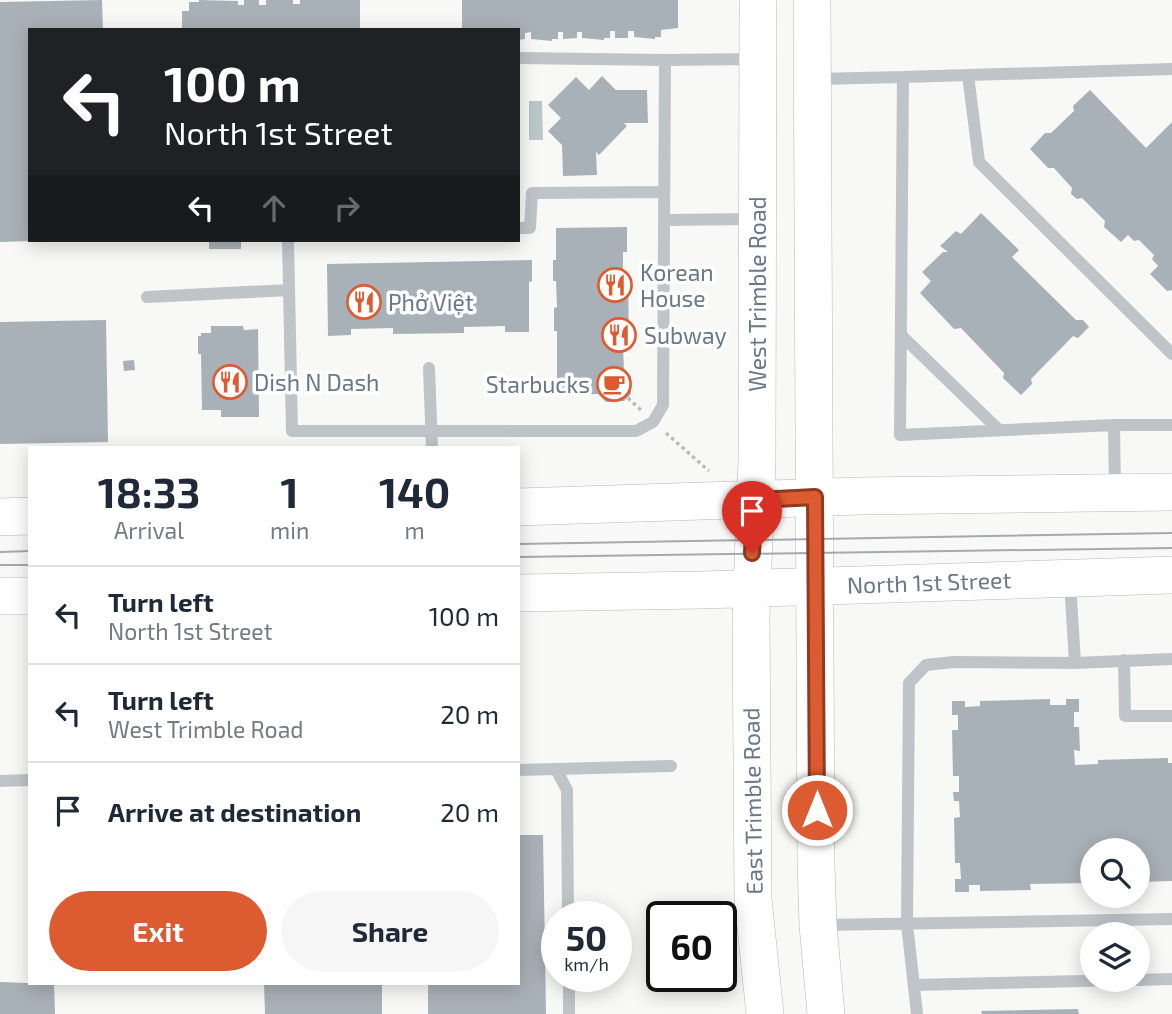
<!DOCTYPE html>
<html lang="en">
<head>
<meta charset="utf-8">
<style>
	body { margin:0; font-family:"Exo 2",sans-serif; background:#f6f6f7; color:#1f2937; height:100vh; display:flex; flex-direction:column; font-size:26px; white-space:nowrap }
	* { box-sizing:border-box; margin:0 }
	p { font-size:23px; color:#747a83 }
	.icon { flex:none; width:38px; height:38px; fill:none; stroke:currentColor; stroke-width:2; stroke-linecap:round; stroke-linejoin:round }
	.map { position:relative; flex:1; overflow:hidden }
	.panel { position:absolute; left:28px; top:446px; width:492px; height:539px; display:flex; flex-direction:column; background:#fff; border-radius:0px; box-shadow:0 4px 18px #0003 }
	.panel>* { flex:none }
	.banner { position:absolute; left:28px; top:28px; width:492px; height:214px; border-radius:0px; box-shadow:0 4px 18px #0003; background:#202124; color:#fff; overflow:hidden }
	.controls { position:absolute; left:1080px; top:838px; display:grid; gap:14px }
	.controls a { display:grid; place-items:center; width:70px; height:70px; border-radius:50%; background:#fff; box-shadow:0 4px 18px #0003; font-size:35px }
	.speed { position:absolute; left:541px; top:901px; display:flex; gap:14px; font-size:35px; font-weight:700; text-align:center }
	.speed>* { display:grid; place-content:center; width:91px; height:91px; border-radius:50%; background:#fff; box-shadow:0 4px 18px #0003; line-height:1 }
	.speed small { font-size:18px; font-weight:400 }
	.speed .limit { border:4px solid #111; border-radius:10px; background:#fff; color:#111 }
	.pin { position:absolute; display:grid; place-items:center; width:60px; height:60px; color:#fff; margin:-72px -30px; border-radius:50% 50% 50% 0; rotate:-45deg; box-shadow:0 0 7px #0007 }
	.pin .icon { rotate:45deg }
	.me { position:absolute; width:77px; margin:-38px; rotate:0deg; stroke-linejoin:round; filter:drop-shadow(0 0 5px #0008) }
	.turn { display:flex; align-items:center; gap:24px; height:147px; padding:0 21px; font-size:32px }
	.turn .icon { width:91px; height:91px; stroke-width:2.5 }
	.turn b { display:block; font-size:49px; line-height:60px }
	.lanes { display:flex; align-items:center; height:66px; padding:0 21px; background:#0003; justify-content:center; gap:35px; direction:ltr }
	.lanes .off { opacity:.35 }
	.eta { display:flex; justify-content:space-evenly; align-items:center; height:119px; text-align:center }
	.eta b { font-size:42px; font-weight:700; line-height:49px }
	.button { display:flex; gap:14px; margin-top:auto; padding:14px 21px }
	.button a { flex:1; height:80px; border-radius:42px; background:#dd5b31; color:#fff; font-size:28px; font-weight:700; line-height:80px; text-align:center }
	.button a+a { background:#f6f6f7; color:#1f2937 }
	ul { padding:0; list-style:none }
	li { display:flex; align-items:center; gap:21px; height:98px; padding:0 21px; border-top:2px solid #e0e1e3 }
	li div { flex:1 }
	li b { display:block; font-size:26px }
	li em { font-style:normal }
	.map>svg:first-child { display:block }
	.water { fill:#bbc5ca }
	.building { fill:#a8b1b7 }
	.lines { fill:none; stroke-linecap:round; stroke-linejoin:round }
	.primary-casing { stroke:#b3b8bc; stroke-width:38 }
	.path { stroke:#babdc0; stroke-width:3.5; stroke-dasharray:3.5 3.5; stroke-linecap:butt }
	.service { stroke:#bfc4c8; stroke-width:12 }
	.primary { stroke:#fff; stroke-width:37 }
	.tram { stroke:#a3a9af; stroke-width:2 }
	.route-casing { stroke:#903b20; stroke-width:18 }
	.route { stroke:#dd5b31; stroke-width:12 }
	.labels { text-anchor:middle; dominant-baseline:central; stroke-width:7; stroke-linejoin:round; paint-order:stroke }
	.poi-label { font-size:23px; fill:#687886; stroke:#fff; text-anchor:start }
	.street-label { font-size:23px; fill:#687886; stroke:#fff }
</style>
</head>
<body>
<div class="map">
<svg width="1172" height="1014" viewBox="0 0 1172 1014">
	<rect width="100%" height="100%" fill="#f8f8f6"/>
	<path class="water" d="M529,101h13l1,39h-14z"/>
	<path class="building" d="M102,0l1,30h-73v211l-30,1v-240z
		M199,0l39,1v4h6v-5h15v5h7v-5h27v4h7v-4h60v30h-178v-19h7v-9h10z
		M462,0h216v28l-17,2v7h-6v2l-21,-2v-6h-6v7h-13v-7h-5v7h-6v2l-22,-2v-6h-5v6l-14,1v-7h-5v7h-6v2l-21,-2v-7l-6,1v6l-7,1v-10h-56z
		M602,76l14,14h31l1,33h-24l3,3 -28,29 -3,-3 1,23 -34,1 -1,-31 -14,-14 13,-13 -13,-13 28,-28 13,13z
		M1090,90l56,58 26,-26v168l-5,1 -17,-17 8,-8 -6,-7 2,-4 -15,-15 -5,1 -6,-6 -7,7 -17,-15 1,-6 -23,-23 -5,1 -6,-5 1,-6 -18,-20h-6l-18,-19 15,-16h6l23,-22 -1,-5z
		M981,213l38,37 -7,7 64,63h7l6,7 -11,11 -5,-2 -42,43 1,5 -11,11 -18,-17 1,-5 -43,-45 -7,1 -34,-36 11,-12 -9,-9 21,-20h5l-8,-6 16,-15 5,3z
		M627,227v25h-4v21h5l1,75h-6l1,21 7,7v18l-7,7 -18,1 -8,-8 -41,1v-64h-3v-23l3,-1 -1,-26h-3v-21h3v-32z
		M209,240h32v9h-32z
		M532,260v21l-3,1v50h-24v-6l-41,1v6l-71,1v-6l-42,1v6l-23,1 -1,-72z
		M106,320l2,122 -108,2v-122z
		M211,326h32l1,4 14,-1 1,88h-38v-7h-19l-1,-56h-3v-18h3v-3h10z
		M134,360l1,10 -11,1 -1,-10z
		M1050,699v6h16v-6h13v13h-5v15h5l1,24 -6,-1 1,15 23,-1v-4l70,-2v5h4v118l-34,1v-32h-46v33l-62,1 1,6 -51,1v-6h-11v7h-14v-13h6l-1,-16h-5l-1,-45 6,-1 -1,-16h-5l-1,-9h6v-16h-6l-1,-46h6v-15h-6v-14h13v6l15,-1v-5z
		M518,835h25l3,179h-118v-30h90z
		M0,982l54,2 1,30h-55z
		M264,984h118v30h-117z
		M1078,1009l1,5h-97l-1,-3z"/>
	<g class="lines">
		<g class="primary-casing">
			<path id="primary" d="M758,0l-1,460 -6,157 2,282 12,115
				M812,0l4,865 2,60 8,89
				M518,507l342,-11 312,-4
				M0,517l30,-1
				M518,593l184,-3 470,-15
				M0,596h30"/>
		</g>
		<path class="path" d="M628,398l14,13
			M666,433l43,38"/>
		<path class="service" d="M665,60l91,-1
			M1172,69l-269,8 -3,358 214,-10h58
			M968,75l11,87 193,192
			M816,79l87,-2
			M664,220l92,-1
			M518,228h12l2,-35 132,-1
			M288,240l4,191h344l17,-9 10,-17 2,-345 -147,-2
			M147,297l142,-7
			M901,335l98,95
			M429,368l3,80
			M1114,425l1,66
			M1070,582l5,81
			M1124,660l1,56h47
			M556,769l115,-3
			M518,770l38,-1 11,21 1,127
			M0,781l30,-1
			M822,925l350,-6
			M569,976v38
			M1138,980l34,-1
			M914,985l213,-5
			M917,1014l-10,-90 2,-241 17,-18 27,-3 122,1 97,-4"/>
		<use href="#primary" class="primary"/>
		<path class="tram" d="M518,544l654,-11
			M0,552l30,-1
			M518,557l654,-9
			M0,565h30"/>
	</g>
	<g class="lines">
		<g class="route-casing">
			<path id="route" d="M752,553l3,-53 60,-3 2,313"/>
		</g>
		<use href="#route" class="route"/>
	</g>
	<defs>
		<g id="restaurant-ring" transform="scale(1.75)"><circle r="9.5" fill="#fff" stroke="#dd5b31" stroke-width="1.5"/><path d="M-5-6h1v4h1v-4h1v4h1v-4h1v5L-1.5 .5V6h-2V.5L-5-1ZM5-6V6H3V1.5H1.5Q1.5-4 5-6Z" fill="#dd5b31"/></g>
		<g id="cafe-ring" transform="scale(1.75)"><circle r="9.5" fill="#fff" stroke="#dd5b31" stroke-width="1.5"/><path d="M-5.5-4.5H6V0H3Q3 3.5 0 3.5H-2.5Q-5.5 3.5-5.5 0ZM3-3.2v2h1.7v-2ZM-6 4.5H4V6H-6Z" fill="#dd5b31"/></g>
	</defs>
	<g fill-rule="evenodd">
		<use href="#restaurant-ring" x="615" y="285"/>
		<use href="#restaurant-ring" x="364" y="302"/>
		<use href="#restaurant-ring" x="619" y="335"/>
		<use href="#restaurant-ring" x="230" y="382"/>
		<use href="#cafe-ring" x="614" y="384"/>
	</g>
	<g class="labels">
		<g class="poi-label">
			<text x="640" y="272">Korean<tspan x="640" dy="26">House</tspan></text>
			<text x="388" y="302">Phở Việt</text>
			<text x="644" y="335">Subway</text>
			<text x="254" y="382">Dish N Dash</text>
			<text x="590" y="384" text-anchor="end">Starbucks</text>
		</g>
		<g class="street-label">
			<text transform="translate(757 294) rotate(-90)">West Trimble Road</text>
			<text transform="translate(929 582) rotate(-2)">North 1st Street</text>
			<text transform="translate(752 801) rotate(-91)">East Trimble Road</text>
		</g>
	</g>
</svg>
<div class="controls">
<a><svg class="icon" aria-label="search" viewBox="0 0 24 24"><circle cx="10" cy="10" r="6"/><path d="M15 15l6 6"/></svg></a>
<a><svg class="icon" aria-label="layers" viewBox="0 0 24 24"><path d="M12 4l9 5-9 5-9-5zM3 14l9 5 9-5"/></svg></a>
</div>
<div class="speed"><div>50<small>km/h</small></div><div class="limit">60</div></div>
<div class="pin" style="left:752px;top:553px;background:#d93025"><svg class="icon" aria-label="arrive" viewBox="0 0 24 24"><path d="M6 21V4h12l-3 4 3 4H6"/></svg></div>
<svg class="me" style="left:817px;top:810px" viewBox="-20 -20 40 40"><circle r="17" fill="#dd5b31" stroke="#fff" stroke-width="3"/><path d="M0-11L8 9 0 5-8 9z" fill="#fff"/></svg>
<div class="banner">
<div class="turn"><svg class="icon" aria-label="left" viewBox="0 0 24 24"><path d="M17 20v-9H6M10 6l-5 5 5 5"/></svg><div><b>100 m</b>North 1st Street</div></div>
<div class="lanes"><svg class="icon" aria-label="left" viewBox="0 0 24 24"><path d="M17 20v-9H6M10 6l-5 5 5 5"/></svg><svg class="icon off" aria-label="ahead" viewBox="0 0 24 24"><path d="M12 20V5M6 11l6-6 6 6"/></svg><svg class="icon off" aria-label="right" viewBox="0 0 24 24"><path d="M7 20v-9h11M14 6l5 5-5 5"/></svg></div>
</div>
<section class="panel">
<div class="eta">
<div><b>18:33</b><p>Arrival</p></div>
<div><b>1</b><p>min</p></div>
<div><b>140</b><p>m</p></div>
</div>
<ul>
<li><svg class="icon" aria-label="left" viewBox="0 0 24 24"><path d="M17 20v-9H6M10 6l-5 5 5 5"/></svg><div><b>Turn left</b><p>North 1st Street</p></div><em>100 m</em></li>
<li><svg class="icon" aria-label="left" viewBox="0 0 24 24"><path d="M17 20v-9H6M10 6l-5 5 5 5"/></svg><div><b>Turn left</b><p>West Trimble Road</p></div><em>20 m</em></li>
<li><svg class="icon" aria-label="arrive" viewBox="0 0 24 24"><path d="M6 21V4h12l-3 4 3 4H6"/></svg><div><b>Arrive at destination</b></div><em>20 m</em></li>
</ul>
<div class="button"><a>Exit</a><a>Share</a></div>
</section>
</div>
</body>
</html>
